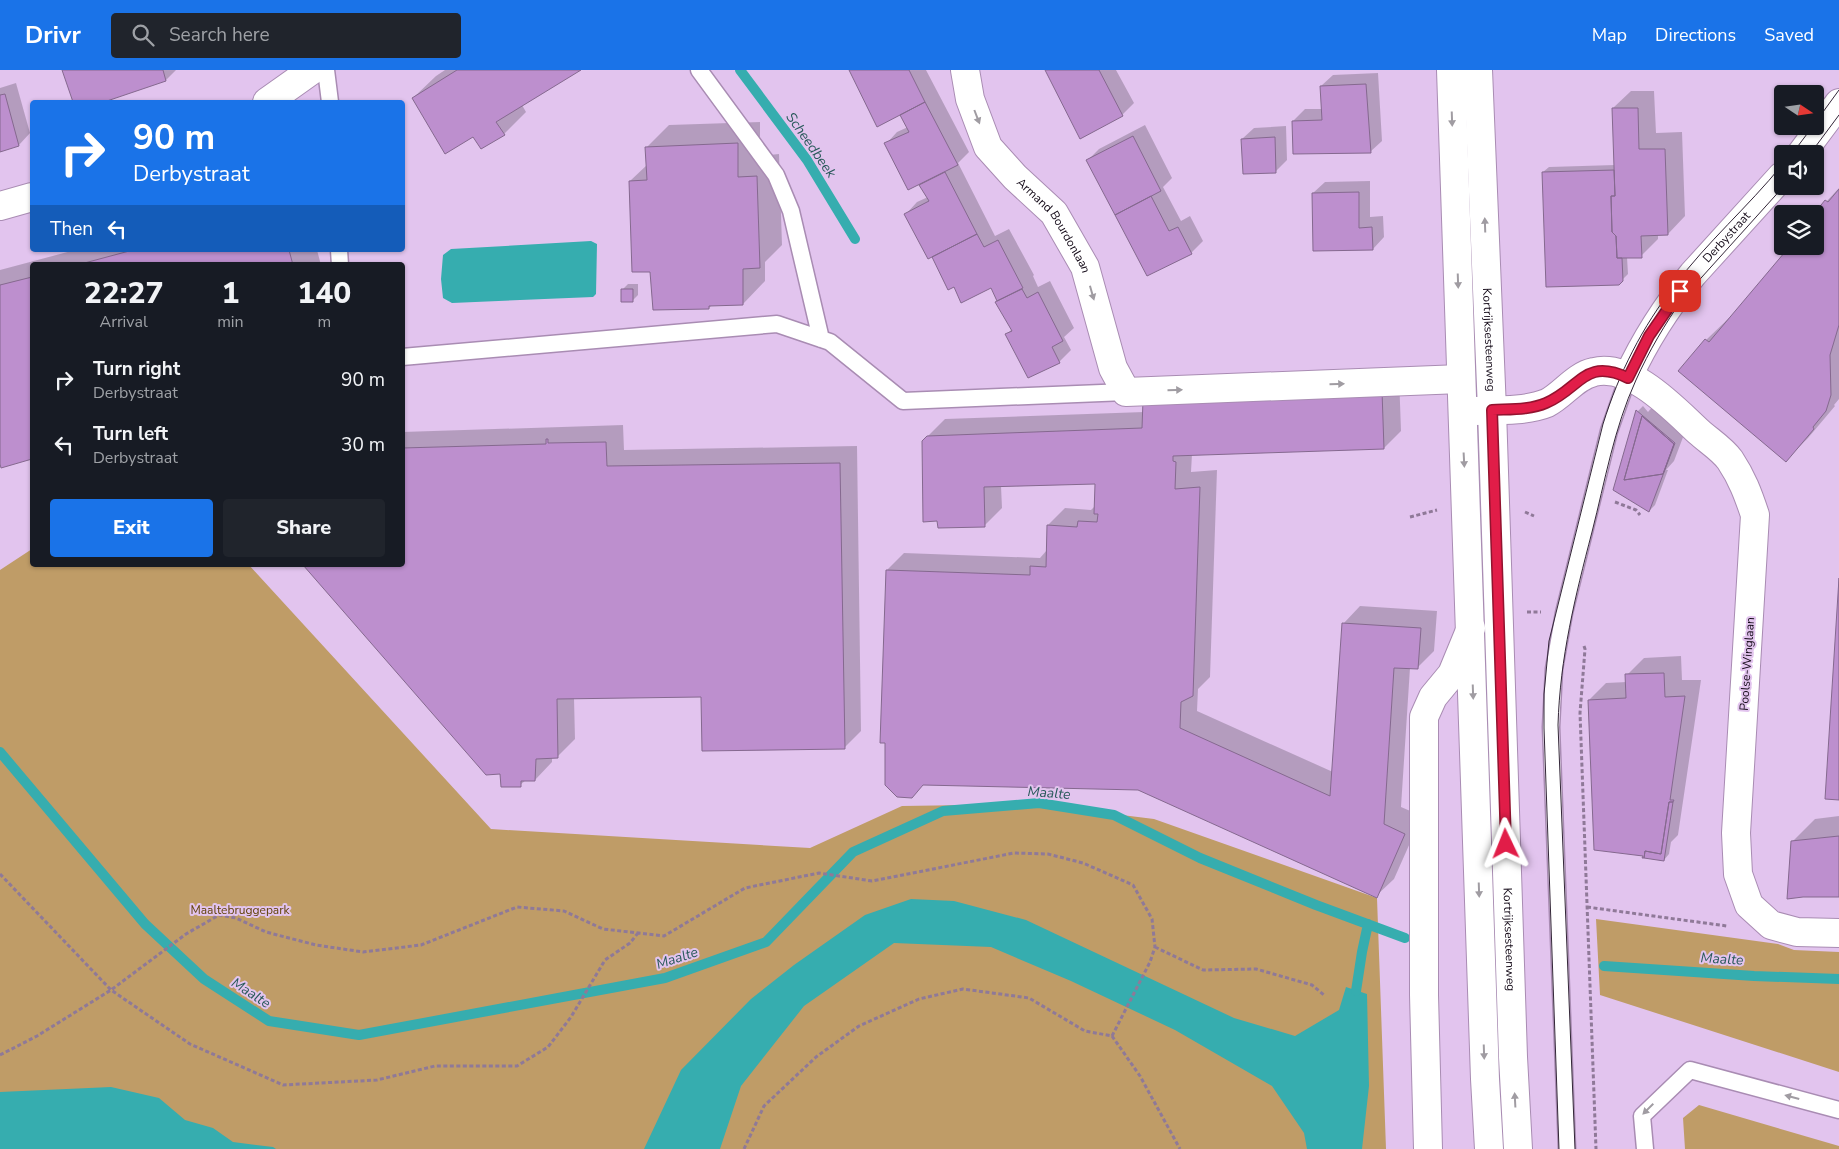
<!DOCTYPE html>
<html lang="en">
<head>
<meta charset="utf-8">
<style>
	body { margin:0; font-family:"Nunito Sans",sans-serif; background:#20242c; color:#f1f3f6; height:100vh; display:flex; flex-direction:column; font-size:19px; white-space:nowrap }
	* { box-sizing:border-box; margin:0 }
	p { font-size:16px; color:#9ea1a6 }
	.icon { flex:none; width:28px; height:28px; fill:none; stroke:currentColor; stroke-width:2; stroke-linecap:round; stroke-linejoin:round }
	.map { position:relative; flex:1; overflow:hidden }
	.side { position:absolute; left:30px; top:192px; width:375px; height:305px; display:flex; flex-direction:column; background:#171b24; border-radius:5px; box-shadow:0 1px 4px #0004 }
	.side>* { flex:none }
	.top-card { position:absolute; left:30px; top:30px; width:375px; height:152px; border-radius:5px; box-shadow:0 1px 4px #0004; background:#1a73e8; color:#fff; overflow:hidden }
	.needle { width:32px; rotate:103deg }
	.fabs { position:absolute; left:1774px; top:15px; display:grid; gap:10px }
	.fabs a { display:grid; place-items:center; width:50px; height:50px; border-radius:5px; background:#171b24; box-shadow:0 1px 4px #0004; font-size:25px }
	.pin { position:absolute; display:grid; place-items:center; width:42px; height:42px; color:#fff; margin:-21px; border-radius:10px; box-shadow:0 2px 8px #0006 }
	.me { position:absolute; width:55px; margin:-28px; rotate:358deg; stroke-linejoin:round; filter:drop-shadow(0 0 4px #0008) }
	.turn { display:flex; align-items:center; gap:18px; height:105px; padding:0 20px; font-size:22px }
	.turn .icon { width:65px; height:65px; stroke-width:2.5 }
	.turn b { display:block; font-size:35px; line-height:42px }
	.then { display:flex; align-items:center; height:48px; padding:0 20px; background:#0003; gap:10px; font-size:19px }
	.eta { display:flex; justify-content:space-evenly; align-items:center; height:85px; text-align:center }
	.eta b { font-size:30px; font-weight:800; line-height:35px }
	.cta { display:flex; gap:10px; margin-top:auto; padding:10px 20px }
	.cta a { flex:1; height:58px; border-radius:5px; background:#1a73e8; color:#fff; font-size:20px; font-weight:800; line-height:58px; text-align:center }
	.cta a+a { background:#20242c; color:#f1f3f6 }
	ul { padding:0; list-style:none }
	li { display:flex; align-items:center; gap:15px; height:65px; padding:0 20px }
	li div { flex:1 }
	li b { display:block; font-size:19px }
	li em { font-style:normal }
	header { display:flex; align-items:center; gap:30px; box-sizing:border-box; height:70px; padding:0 25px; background:#1a73e8; color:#fff }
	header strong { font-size:24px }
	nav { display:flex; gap:28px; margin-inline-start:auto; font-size:18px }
	.search { width:350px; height:45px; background:#20242c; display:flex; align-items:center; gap:12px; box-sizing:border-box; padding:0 18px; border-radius:5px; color:#9ea1a6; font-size:19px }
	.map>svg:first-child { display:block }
	.green { fill:#bf9c67 }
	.water { fill:#36adaf }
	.shadow { fill:#0003 }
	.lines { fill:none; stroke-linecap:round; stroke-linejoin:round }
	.stream { stroke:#36adaf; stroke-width:10 }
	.building { fill:#bd8fce; stroke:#85698f; fill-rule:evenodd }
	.lane-casing { stroke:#a98cb3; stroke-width:19 }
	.street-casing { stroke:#a98cb3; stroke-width:30 }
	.primary-casing { stroke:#a98cb3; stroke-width:30 }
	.path { stroke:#8f7998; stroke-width:3; stroke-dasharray:4 2.5; stroke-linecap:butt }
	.lane { stroke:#fff; stroke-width:16 }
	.street { stroke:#fff; stroke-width:28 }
	.primary { stroke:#fff; stroke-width:28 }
	.tram { stroke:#332638; stroke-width:1 }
	.oneway { fill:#a09ca2 }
	.route-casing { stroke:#92132f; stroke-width:12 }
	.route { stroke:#e11d48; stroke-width:9 }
	.labels { text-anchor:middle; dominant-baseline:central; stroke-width:4; stroke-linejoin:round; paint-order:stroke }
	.street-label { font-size:12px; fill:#120816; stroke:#e2c4ee }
	.park-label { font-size:12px; fill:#614209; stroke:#e2c4ee }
	.water-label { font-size:14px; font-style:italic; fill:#28595a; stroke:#e2c4ee }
</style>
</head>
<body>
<header>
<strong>Drivr</strong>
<div class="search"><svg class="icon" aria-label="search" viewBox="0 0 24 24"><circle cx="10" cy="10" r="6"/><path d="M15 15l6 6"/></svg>Search here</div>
<nav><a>Map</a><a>Directions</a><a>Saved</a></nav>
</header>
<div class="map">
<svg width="1839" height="1079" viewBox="0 0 1839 1079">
	<rect width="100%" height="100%" fill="#e2c4ee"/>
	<path class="green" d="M32,479v16h217l242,264 319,19 92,-42 131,-2 121,15 223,79 9,251h-1386v-579z
		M1596,849l182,25 16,6 45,2v120l-239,-77z
		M1699,1035l140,41v3h-154l-2,-31z"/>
	<path class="water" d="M591,171l6,3 -1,50 -3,3 -141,6 -9,-5 -2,-19 2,-24 8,-6z
		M911,829l43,2 72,19 208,98 61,18 44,-26 7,-23 21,7 2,92 -7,63h-55l-3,-16 -32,-47 -97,-56 -104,-49 -80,-34 -97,-4 -90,63 -63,80 -21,63h-76l37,-79 70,-71 43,-34 71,-50z
		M111,1017l48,11 26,22 28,8 20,14 40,5 3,2h-276v-57z"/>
	<path class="shadow" d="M64,0h112l-10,10 -66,22h-26z
		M445,0h134l-57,35 4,7 -22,22 -30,1 -61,-37 23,-22z
		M850,0h76l43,82 -11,11 37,73 14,-7 25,46 -1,1 5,11 12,-6 24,47 -10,9 7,13 -12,12 -52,-28 5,-5 -21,-43 -36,-1 -6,3 -16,-33 -27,-41 11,-12 11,-5 -8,-14 -34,-39 11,-12 11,-5 -8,-14z
		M1046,0h70l18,33 -12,12z
		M1378,3l4,68 -12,11 -77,-31 12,-12h17l-1,-23 12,-11z
		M16,13l14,50 -11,12 -19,5v-62z
		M1631,21h23l2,42 26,-1 3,84 -17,18h-10v5l-17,17 -14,1 1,17 -10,10 -75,-112 6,-5 66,-2 -2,-57z
		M760,52v34l19,-2 3,91 -17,17v19l-22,23 -31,1 -3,3 -58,-37 -21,-90 18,-17 -1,-17 22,-22z
		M1145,55l27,53 -9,9 18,34 9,-5 13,25 -12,12 -103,-93 11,-11z
		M1286,56l1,34 -11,11 -34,-32 12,-11z
		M1370,111v36l13,-1 1,21 -11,12 -60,-56 12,-11z
		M1839,118v211l-5,6 1,1 -27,32 -22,22 -106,-89 26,-31 23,-22 1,1 85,-73v-32z
		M75,180h242l4,15h-289v193l-30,9 -2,-7v-190z
		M628,214h10v11l-6,6 -10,-11z
		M1399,305l2,56 -17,17 -192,6 -1,18 26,-2 -7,207 -12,12 -1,22 136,61 10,-148 17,-18 77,5 -3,40 -17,17h-7l-9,139 21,9 -28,63 -18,17 -489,-326 17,-17 136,5 7,-8 1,-25 17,-17 26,2 5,-5v-22l-95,3 1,22 -17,17 -62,-84 22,-22 199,-7z
		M1654,335l31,27 -11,29 -8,9h2l-13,35 -6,6 -34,-21 23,-79 5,-5 5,6z
		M623,355l1,25 233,-4 4,285 -17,17 -141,-52 -129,2 1,41 -18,18h-5v5l-17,18h-9l-6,5 -18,-12 -197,-208h97v-133z
		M1681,586l1,24h19l-23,155 -7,7 -2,12 -5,6 -75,-160 17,-17 21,-1v-7l17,-17z
		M1839,746v80l-47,-54 23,-23z"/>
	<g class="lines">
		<path class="stream" d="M740,0l67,90 48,79
			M0,682l145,172 59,55 65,42 90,14 306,-57 101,-36 87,-90 90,-41 96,-8 75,12 86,43 116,47 89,33
			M1604,896l150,10 85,3
			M1356,921l6,-39 6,-28"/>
	</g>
	<path class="building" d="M62,0h101l3,11 -62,21h-31z
		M457,0h124l-85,52 9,13 -24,14 -8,-12 -28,17 -33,-56z
		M849,0h60l16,32 -48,25z
		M1045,0h54l24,46 -43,23z
		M1366,14l5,69 -78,1 -1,-33 30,-1 -2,-34z
		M5,24l14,52 -19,6v-57z
		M925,32l33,63 -50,25 -24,-47 25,-11 -9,-17z
		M1612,38h26l1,41h26l3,86 -27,1 1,22h-25l-1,-22 -4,-4 -1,-36h4z
		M1133,66l28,55 -46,24 -29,-55z
		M1275,67l1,36 -33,1 -2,-35z
		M738,73v34l19,-1 3,92 -17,1v36l-34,1v3l-56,1 -3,-38h-18l-3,-91 18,-1 -2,-33z
		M1614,100l1,26h-4l1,36 4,4 1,22h5l1,23 -4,4 -73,2 -4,-115z
		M945,102l32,62 -49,25 -24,-45 25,-13 -10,-16z
		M1839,119v136l-9,30 1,40 -5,16 -13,16 1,2 -28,33 -108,-91 27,-32 4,3 81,-96h25v-32h-1l11,-14 3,2z
		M1359,122v36l13,-1 1,23 -60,1 -1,-58z
		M1151,126l18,35 9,-4 14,27 -45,22 -32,-61z
		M977,164l7,13 14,-7 25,48 -26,13 -6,-13 -30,15 -7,-16 -6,3 -16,-33z
		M133,180h156l4,15h-216z
		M32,207v182l-31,9 -1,-4v-179z
		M621,219h12v13h-12z
		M1022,219l5,9 11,-6 25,49 -11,6 8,16 -32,15 -23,-44 7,-3 -17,-29z
		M1382,321l2,58 -211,7v5l3,1 -1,27 25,-2 -7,209 -12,6 -1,26 150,68 12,-173 79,5 -3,41 -24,-1 -10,156 21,10 -28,64 -239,-108 -215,-5 -11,13 -15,-1 -12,-12v-42h-5l6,-173 144,5v-9l16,1 1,-42 30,2 1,-6 19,1 1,-8h-4l1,-30 -111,3 1,40 -47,1 -1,-7 -14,1 -1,-81 5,-5 215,-8 1,-28z
		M1636,340l39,33 -26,69 -36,-22zM1642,346l32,28 -11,30 -39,6z
		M1642,346l32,28 -11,30 -39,6z
		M546,369h2v4l58,-1 1,24 233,-3 5,286 -143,2 -1,-54 -144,2 1,59 -22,1 -1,22h-14v6h-20l-1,-13 -14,1 -183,-210h99v-117l144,-4z
		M1839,508v222l-14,-1z
		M1664,603l1,24 20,-1 -15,104h4l-1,2h-4l-8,52 -16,-3 -1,7h-2l1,-2 -49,-6 -6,-150 38,-2 -1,-24z
		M1669,732h4l-9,59 -20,-3 1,-7 16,3z
		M1839,766v61h-36l-16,2 4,-58z"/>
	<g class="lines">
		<g class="lane-casing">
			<path id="lane" d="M326,0l4,32
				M699,0l77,105 15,36 30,128
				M339,180l1,15
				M402,287l375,-33 53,18 73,59 223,-9
				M1567,1079l-16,-422 3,-58 10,-56 45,-182 19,-54
				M1645,1079l-3,-33 48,-46 149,40"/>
		</g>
		<g class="street-casing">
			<g id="street">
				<path id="s1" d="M965,0l5,29 18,48 27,30 39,36 31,54 28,101 13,24 335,-13"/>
				<path d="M267,32l45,-32"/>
				<path d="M1801,84l38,-51"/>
				<path d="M0,136l32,-9"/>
				<path id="s2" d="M1628,307c17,-37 39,-71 65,-103l89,-98"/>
				<path d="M1468,341c23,-1 57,1 79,-8 16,-8 28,-27 47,-31 38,-9 80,37 105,60 10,9 23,17 31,28 12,18 18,34 25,55l-19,318 2,41 11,31 22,20 26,7 42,1"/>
				<path d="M1428,1079l-4,-154v-278l9,-20 19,-23 19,-46"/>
			</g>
		</g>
		<g class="primary-casing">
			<g id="primary">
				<path d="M1451,0l34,1009 4,70"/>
				<path id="s3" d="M1478,0l14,340 21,647 5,92"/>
			</g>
		</g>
		<path class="path" d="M1615,432l21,8 4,5
			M1525,442l9,4
			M1410,447l27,-7
			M1527,542h14
			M1584,576l1,3 -5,64 16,436
			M0,804l111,116 79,54 93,41 94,-5 58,-14h82l31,-19 23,-30 34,-57 25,-17 8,-10
			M1587,837l140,19
			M1155,877l48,23 53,-1 56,16 12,10
			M1112,966l28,40 40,73
			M0,985l37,-19 74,-46 75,-56 33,-19 17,3 30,14 50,13 47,7 58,-7 96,-38 47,4 39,18 61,7 81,-48 74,-15 53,8 142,-28 34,1 35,9 50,22 19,34 3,28 -5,15 -38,74 -27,-5 -56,-33 -66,-9 -44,10 -60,27 -43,31 -52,49 -20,43"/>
		<use href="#lane" class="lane"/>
		<use href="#street" class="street"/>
		<use href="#primary" class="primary"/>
		<path class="tram" d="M1815,53l24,-33
			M1792,84l21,-28
			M1810,84l29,-39
			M1559,1079l-15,-421v-34l5,-53 54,-217c16,-51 39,-97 72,-139 32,-43 73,-78 107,-120
			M1575,1079l-17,-424c2,-67 17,-128 34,-193 13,-51 22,-104 44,-152 13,-29 29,-56 47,-82l101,-112"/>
	</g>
	<defs><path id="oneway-solid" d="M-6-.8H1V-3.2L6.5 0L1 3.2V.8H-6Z" transform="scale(1.25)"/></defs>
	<g class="oneway">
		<use href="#oneway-solid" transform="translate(977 47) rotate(69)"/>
		<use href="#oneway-solid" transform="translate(1452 49) rotate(88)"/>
		<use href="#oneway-solid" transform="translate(1485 155) rotate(-92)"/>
		<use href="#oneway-solid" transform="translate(1458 211) rotate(88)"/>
		<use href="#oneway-solid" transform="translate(1092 223) rotate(74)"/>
		<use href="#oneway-solid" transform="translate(1337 314) rotate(-2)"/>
		<use href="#oneway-solid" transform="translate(1175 320) rotate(-2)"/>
		<use href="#oneway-solid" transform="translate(1464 390) rotate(87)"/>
		<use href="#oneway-solid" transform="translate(1473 622) rotate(88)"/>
		<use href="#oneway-solid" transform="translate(1479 820) rotate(88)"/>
		<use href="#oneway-solid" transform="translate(1484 982) rotate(88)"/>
		<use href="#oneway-solid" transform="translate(1792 1027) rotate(-165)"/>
		<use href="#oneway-solid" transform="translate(1515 1030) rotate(-93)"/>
		<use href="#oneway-solid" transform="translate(1648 1039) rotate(135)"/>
	</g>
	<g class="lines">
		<g class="route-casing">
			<path id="route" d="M1506,774l-14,-434c18,-1 38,0 54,-7 34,-14 38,-46 82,-25l21,-42 31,-45"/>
		</g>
		<use href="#route" class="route"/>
	</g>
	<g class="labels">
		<g class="street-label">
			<text stroke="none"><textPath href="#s1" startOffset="184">Armand Bourdonlaan</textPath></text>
			<text stroke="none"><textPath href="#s2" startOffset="172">Derbystraat</textPath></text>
			<text stroke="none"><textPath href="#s3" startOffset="270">Kortrijksesteenweg</textPath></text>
			<text transform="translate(1747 594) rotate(-86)">Poolse-Winglaan</text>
			<text stroke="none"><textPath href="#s3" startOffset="870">Kortrijksesteenweg</textPath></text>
		</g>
		<g class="park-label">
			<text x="240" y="840">Maaltebruggepark</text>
		</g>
		<g class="water-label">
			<text transform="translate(811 75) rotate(55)">Scheedbeek</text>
			<text transform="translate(1049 723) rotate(4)">Maalte</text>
			<text transform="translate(677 888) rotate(-18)">Maalte</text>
			<text transform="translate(1722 889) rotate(3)">Maalte</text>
			<text transform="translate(251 923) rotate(33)">Maalte</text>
		</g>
	</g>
</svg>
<div class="fabs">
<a><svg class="needle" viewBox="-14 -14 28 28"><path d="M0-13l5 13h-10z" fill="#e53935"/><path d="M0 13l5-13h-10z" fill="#9ea1a6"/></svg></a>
<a><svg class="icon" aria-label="sound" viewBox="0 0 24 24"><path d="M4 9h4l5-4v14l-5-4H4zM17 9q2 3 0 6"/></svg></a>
<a><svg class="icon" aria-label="layers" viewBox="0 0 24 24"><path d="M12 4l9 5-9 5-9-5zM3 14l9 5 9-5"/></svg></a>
</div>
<div class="pin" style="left:1680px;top:221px;background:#d93025"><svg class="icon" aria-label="arrive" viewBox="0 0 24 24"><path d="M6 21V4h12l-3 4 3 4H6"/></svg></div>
<svg class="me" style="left:1506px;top:774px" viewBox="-20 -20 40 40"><path d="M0-17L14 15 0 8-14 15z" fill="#e11d48" stroke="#fff" stroke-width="4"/></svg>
<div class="top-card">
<div class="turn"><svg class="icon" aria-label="right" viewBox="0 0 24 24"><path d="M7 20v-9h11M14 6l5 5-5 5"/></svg><div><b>90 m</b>Derbystraat</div></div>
<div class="then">Then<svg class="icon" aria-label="left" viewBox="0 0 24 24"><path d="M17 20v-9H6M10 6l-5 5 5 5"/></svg></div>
</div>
<section class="side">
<div class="eta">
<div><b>22:27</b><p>Arrival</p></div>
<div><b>1</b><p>min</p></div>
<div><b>140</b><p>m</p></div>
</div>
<ul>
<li><svg class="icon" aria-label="right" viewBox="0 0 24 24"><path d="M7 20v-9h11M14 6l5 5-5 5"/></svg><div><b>Turn right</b><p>Derbystraat</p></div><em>90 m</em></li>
<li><svg class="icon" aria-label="left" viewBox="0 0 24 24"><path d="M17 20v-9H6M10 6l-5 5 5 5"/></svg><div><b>Turn left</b><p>Derbystraat</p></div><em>30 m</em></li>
</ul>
<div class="cta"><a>Exit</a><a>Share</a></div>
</section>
</div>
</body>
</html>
